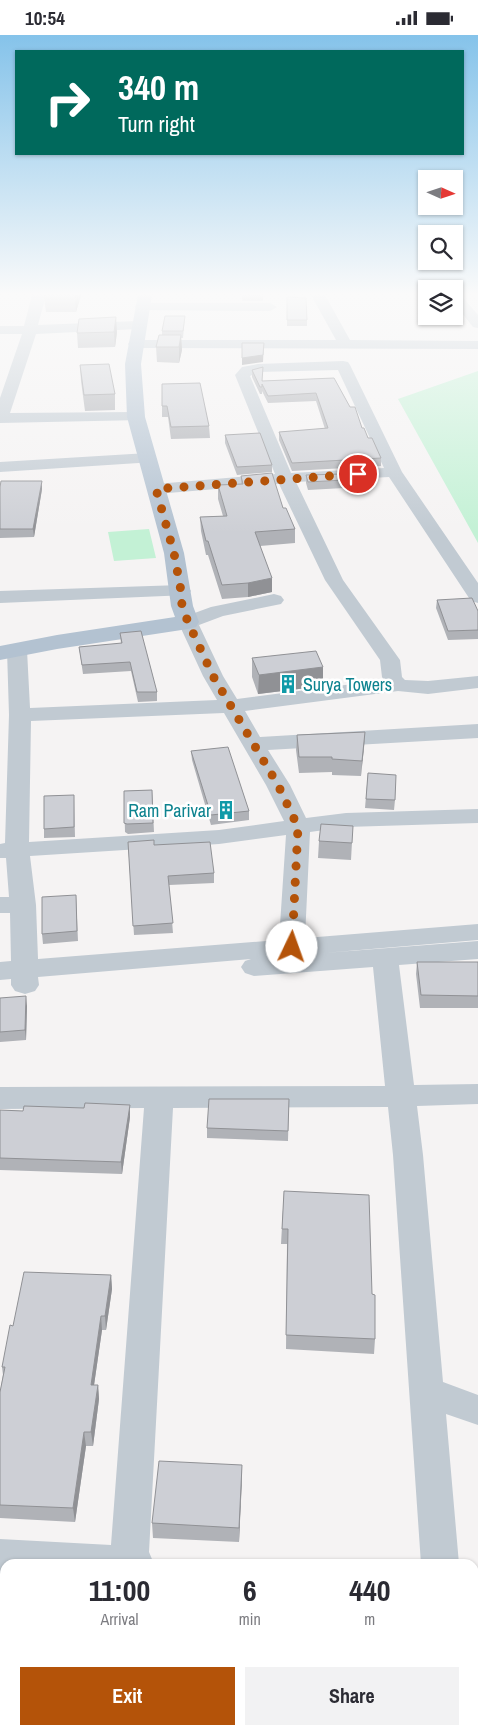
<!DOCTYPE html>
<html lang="en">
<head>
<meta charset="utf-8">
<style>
	body { margin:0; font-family:"Archivo Narrow",sans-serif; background:#f2f2f3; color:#2b2b33; height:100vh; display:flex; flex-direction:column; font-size:19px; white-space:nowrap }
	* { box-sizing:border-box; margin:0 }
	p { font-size:16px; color:#7c7c81 }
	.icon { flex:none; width:28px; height:28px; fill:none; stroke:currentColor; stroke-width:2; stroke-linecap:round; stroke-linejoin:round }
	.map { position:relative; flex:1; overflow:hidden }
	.drawer { position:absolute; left:0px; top:1524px; width:479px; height:176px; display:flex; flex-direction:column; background:#fff; border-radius:15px 15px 0 0; box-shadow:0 1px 4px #0004 }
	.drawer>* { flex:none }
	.guide { position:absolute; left:15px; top:15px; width:449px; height:105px; border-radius:0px; box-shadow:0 1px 4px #0004; background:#00695c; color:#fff; overflow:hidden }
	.needle { width:32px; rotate:93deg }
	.buttons { position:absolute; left:418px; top:135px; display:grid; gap:10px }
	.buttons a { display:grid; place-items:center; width:45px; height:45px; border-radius:0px; background:#fff; box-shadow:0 1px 4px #0004; font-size:25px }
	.pin { position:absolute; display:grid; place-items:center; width:42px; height:42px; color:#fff; margin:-21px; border:2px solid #fff; border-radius:50%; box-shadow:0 1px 5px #0007 }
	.me { position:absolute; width:55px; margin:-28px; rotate:3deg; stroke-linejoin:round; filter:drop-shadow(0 0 4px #0008) }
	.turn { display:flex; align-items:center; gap:18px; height:105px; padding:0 20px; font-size:22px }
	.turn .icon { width:65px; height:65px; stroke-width:2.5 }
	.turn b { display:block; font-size:35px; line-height:42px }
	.eta { display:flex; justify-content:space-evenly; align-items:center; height:85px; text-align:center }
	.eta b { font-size:30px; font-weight:700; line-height:35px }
	.action { display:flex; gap:10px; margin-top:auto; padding:10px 20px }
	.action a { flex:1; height:58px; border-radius:0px; background:#b45309; color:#fff; font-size:20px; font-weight:700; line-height:58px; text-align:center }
	.action a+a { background:#f2f2f3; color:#2b2b33 }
	.status { display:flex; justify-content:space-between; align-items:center; height:35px; padding:0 25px; background:#fff; direction:ltr }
	.status svg { height:14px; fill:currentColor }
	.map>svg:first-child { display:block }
	.green { fill:#c3f1d5 }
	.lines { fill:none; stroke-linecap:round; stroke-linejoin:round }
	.minor { fill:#c1cad2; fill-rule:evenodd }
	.major { fill:#b3c2d1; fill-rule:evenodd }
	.wall { fill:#b0b2b7 }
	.shaded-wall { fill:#909195 }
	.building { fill:#cdcfd5; stroke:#909195 }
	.route { stroke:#b45309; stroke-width:9; stroke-dasharray:0 16.2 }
	.labels { text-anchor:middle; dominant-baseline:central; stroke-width:5; stroke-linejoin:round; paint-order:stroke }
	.culture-label { font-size:18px; fill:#0d838f; stroke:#fff; text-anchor:start }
</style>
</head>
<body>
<div class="status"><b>10:54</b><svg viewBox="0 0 49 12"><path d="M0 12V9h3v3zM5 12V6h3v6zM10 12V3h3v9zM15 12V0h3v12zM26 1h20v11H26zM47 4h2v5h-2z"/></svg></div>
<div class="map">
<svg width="478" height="1699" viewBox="0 0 478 1699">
	<rect width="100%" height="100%" fill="#f5f3f3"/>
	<path class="green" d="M478,336v172l-80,-144z
		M149,494l7,29 -42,3 -6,-29z"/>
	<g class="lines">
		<path class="minor" d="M32,260h14l-8,30 100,-4 7,4 -7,4 -102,5 -26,79 126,-1 6,2 2,3 -2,3 -142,3v-25l22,-64h-22v-8h24z
			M311,260h14l25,45 128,1v8l-343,-1 -5,-1 -2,-3 2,-3 5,-1h201z
			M454,260h7l17,20v13l-5,-1 -19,-24z
			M142,268h128l7,4 -7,4 -133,-1 -2,-3 2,-3z
			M343,326l5,1 2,3 52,107 76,111v20l-7,-2 -82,-124 -93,5 47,98 57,80 2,17 3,3 23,1 50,-5v12l-50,6 -30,-3 -153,20 15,26 218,-13v14l-210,12 22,35 16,33 40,-5 132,-4v14l-132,4 -36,5 -5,106 173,-14v16l-154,13 154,-12v18l-79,6 15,120 64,-1v20l-61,2 6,49 20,227 35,13v30l-32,-11 13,150h-38l-28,-409 -5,-48 -215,1 -24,444 5,12h-149v11h-5v-36l111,6 33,-437 -144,1v-22l385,-1 -12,-119 -119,9 -9,-3 -4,-6 4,-6 6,-2 -213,18 1,8 -4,6 -10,3 -10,-3 -4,-6v-6l-11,1v-18l11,-1 -1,-48h-10v-16h9l-3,-39h-6v-14l5,-1 4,-128 -2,-65 3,-4 7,-2 7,2 3,4 3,58 187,-8 -14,-24 -25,-54 3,-4 30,-11 63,-13 7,2 3,4 -3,4 -58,12 -24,9 24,51 14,23 147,-19 -2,-3 -2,-17 -55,-80 -46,-96 -123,10 -6,-1 -3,-4 3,-4 6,-1 119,-10 -40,-99 7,-8 16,-3zM338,335l46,98 -93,5 -41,-97 8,-4zM224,678l42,72 18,36 -65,9 -190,12 2,-121zM286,800l-7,105 -241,19 -2,-54 -6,-49 189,-12z
			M148,418l6,1 2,4 -2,4 -154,10v-10z
			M181,550l7,2 3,4 -3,4 -188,8v-12z
			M474,1588l4,2v40l-4,-2z
			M90,1695h42v4h-42z"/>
		<path class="major" d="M138,260h14l-11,69 4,53 39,136 9,53 6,16 -3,5 -8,2 -131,20 -57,11v-14l57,-11 118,-18 -4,-11 -7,-53 -37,-136 -2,-53z"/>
	</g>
	<path class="wall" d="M45,260h36l-5,17h-30l-2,-15z
		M242,260h21v6h-21z
		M287,262l20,23v6h-20z
		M185,281l-2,22h-2l1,12 -3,13 -22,-1 -1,-15 6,-12v-4z
		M117,297l-2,15 -37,1 -1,-15z
		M80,330l35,29v16l-30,1 -4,-30z
		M252,335l11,11 71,-3 16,29 18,31 13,20v8l-89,5 -13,-31v-8l46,-3 -9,-28 -48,2 -6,-12v3h-2l-8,-17z
		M162,349l47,42 1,12 -39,1 -3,-22h-6z
		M225,400l47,30v7l-35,3 -12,-32z
		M306,440l38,5v8l-36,2 -2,-7z
		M241,441l42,32 12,21v14l-35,3 12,46 -24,5 -26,2 -14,-44h-2l-5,-24 -1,-14 23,-1 -5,-17v-14l23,-1z
		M0,452l42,2 -8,48 -34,1z
		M437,565l41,11v28l-30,1 -12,-32z
		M120,598l37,59v9l-19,1 -7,-31 -48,3 -4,-27 42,-3z
		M252,623l71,9v19l-65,8 -6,-17z
		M365,697l-4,44 -29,-1v-3l-33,1 -3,-23 1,-15z
		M191,716l58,60v9l-38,5 -19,-65z
		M368,738l27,27 -1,10 -29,-2z
		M152,755l2,42 -26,2 -3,-2 -1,-41z
		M74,760l1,42 -31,1v-9z
		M319,806l33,1 -1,18 -33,-2z
		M128,807l26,3 60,28v10l-45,2 4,48 -39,2z
		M76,860l2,46 -35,3 -1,-10z
		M417,927h61v46h-58l-4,-34z
		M0,963l27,8 -1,34 -26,2z
		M289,1064l-1,42 -81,-3v-10z
		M130,1070v12l-8,57 -122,-4v-60l23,1 61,-3z
		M284,1156l88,103 3,45 -1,15 -88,-5 1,-105h-6z
		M111,1240l1,14 -6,41h-4l-8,55h4l1,14 -6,47h-7l-11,76 -75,-4v-126l3,-17 -1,-8 11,-41z
		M242,1430l-3,77 -86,-4 -1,-15z"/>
	<path class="shaded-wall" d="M76,260h5l-5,17 -1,-15z
		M116,282l1,15 -2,15 -1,-15z
		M181,300l1,15 -3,13v-16z
		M264,308l-1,19 -21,3v-7z
		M42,446v8l-8,48 -1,-8z
		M272,543v14l-24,5v-14z
		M323,632v19l-65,8 1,-19z
		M365,697l-1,16 -3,28 1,-15z
		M26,961l1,10 -1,34 -1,-10z
		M130,1070v12l-8,57 -1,-12z
		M111,1240l1,14 -6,41 -1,-14z
		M101,1281l1,14 -10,69 -1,-14z
		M98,1350l1,14 -6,47 -2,-14z
		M84,1397l2,14 -11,76 -2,-14z
		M242,1430v15l-3,62v-14z
		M286,1695h3l-1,4h-3z"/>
	<path class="building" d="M45,260h31l-1,2h-31z
		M287,262l19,1 1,22h-20z
		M165,281h20l-2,15h-21z
		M116,282l-2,15 -37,1 2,-14z
		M159,300h22l-2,12h-23z
		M242,308h22l-1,12 -21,3z
		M109,329l6,30 -31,1 -4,-30z
		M263,332l-1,14 72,-3 16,29h5l7,21h2l4,10h4l9,20 -89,5 -13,-31 49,-4 -12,-35 -48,3 -6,-12v3h-2l-8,-17z
		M200,348l9,43 -38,1 -4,-21h-5v-22z
		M260,398l12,32 -35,2 -12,-32z
		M272,438l11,35h3l9,21 -40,3 17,46 -24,5 -26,2 -14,-44h-2l-6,-24 27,-1 -9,-31 25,-1 -2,-8z
		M342,439l2,6 -36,2 -2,-7z
		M1,446h41l-9,48h-33v-42z
		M472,563l6,13v19l-30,1 -11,-31z
		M141,596l16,61h-20l-7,-30 -48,3 -3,-18 43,-4 -2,-10z
		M316,616l7,16 -64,8 -7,-17z
		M365,697l-3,29 -30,-2v-2h-33l-2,-22z
		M228,712l21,64 -38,4 -20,-64z
		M368,738l28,2 -1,25 -29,-1z
		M152,755l1,33 -26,1 -3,-1v-32z
		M74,760v32l-30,2v-33z
		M321,789l32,2 -1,17 -33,-2z
		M154,805v5l56,-3 4,31 -46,3 5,47 -40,3 -5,-84z
		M76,860l1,36 -35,3v-37z
		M417,927h61v34l-57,-1z
		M26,961l-1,34 -25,2v-34z
		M209,1064h80l-1,32 -81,-3z
		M85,1068l45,2 -9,57 -121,-4v-48l23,1 1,-5 60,2z
		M284,1156l85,4 3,99 3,1v44l-89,-4 2,-106h-6z
		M24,1237l87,3 -6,41h-4l-10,69h7l-7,47h-7l-11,76 -73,-3v-113l5,-25h-3l8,-42 3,1z
		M159,1426l83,4 -3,63 -87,-5z
		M222,1695h64l-1,4h-64z"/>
	<linearGradient id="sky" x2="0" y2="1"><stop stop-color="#85c3ea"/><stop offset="0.52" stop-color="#fafafa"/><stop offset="1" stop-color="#fafafa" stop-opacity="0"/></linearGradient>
	<rect width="478" height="498" fill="url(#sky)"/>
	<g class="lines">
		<path class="route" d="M292,912l6,-120 -20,-42 -65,-109 -25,-54 -6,-16 -1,-15 -7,-38 -18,-64 202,-15"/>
	</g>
	<defs>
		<g id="building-bare" transform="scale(1.5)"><path d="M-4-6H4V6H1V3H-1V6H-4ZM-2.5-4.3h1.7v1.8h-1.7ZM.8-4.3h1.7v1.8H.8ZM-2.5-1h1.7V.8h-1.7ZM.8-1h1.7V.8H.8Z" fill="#0f9aa8" stroke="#fff" stroke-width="2.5" paint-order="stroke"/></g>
	</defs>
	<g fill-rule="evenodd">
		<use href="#building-bare" x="288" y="649"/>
		<use href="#building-bare" x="226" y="775"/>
	</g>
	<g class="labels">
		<g class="culture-label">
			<text x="303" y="649">Surya Towers</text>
			<text x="211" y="775" text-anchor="end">Ram Parivar</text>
		</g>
	</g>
</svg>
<div class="buttons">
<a><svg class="needle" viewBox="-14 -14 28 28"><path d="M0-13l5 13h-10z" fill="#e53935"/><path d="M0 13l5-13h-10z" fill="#7c7c81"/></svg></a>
<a><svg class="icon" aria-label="search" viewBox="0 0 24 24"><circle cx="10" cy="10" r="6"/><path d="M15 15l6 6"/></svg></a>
<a><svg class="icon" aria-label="layers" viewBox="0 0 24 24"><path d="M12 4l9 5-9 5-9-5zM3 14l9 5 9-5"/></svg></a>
</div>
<div class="pin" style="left:358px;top:439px;background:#d93025"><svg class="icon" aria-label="arrive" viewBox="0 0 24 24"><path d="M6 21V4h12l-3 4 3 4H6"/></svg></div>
<svg class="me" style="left:292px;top:912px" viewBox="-20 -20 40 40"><circle r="19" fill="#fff"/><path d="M0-13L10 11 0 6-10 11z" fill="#b45309"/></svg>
<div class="guide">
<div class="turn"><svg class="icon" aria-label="right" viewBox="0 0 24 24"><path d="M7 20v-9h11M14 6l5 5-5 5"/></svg><div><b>340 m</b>Turn right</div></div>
</div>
<section class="drawer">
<div class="eta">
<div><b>11:00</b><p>Arrival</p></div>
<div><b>6</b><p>min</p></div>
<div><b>440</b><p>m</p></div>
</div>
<div class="action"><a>Exit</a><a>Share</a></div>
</section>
</div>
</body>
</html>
